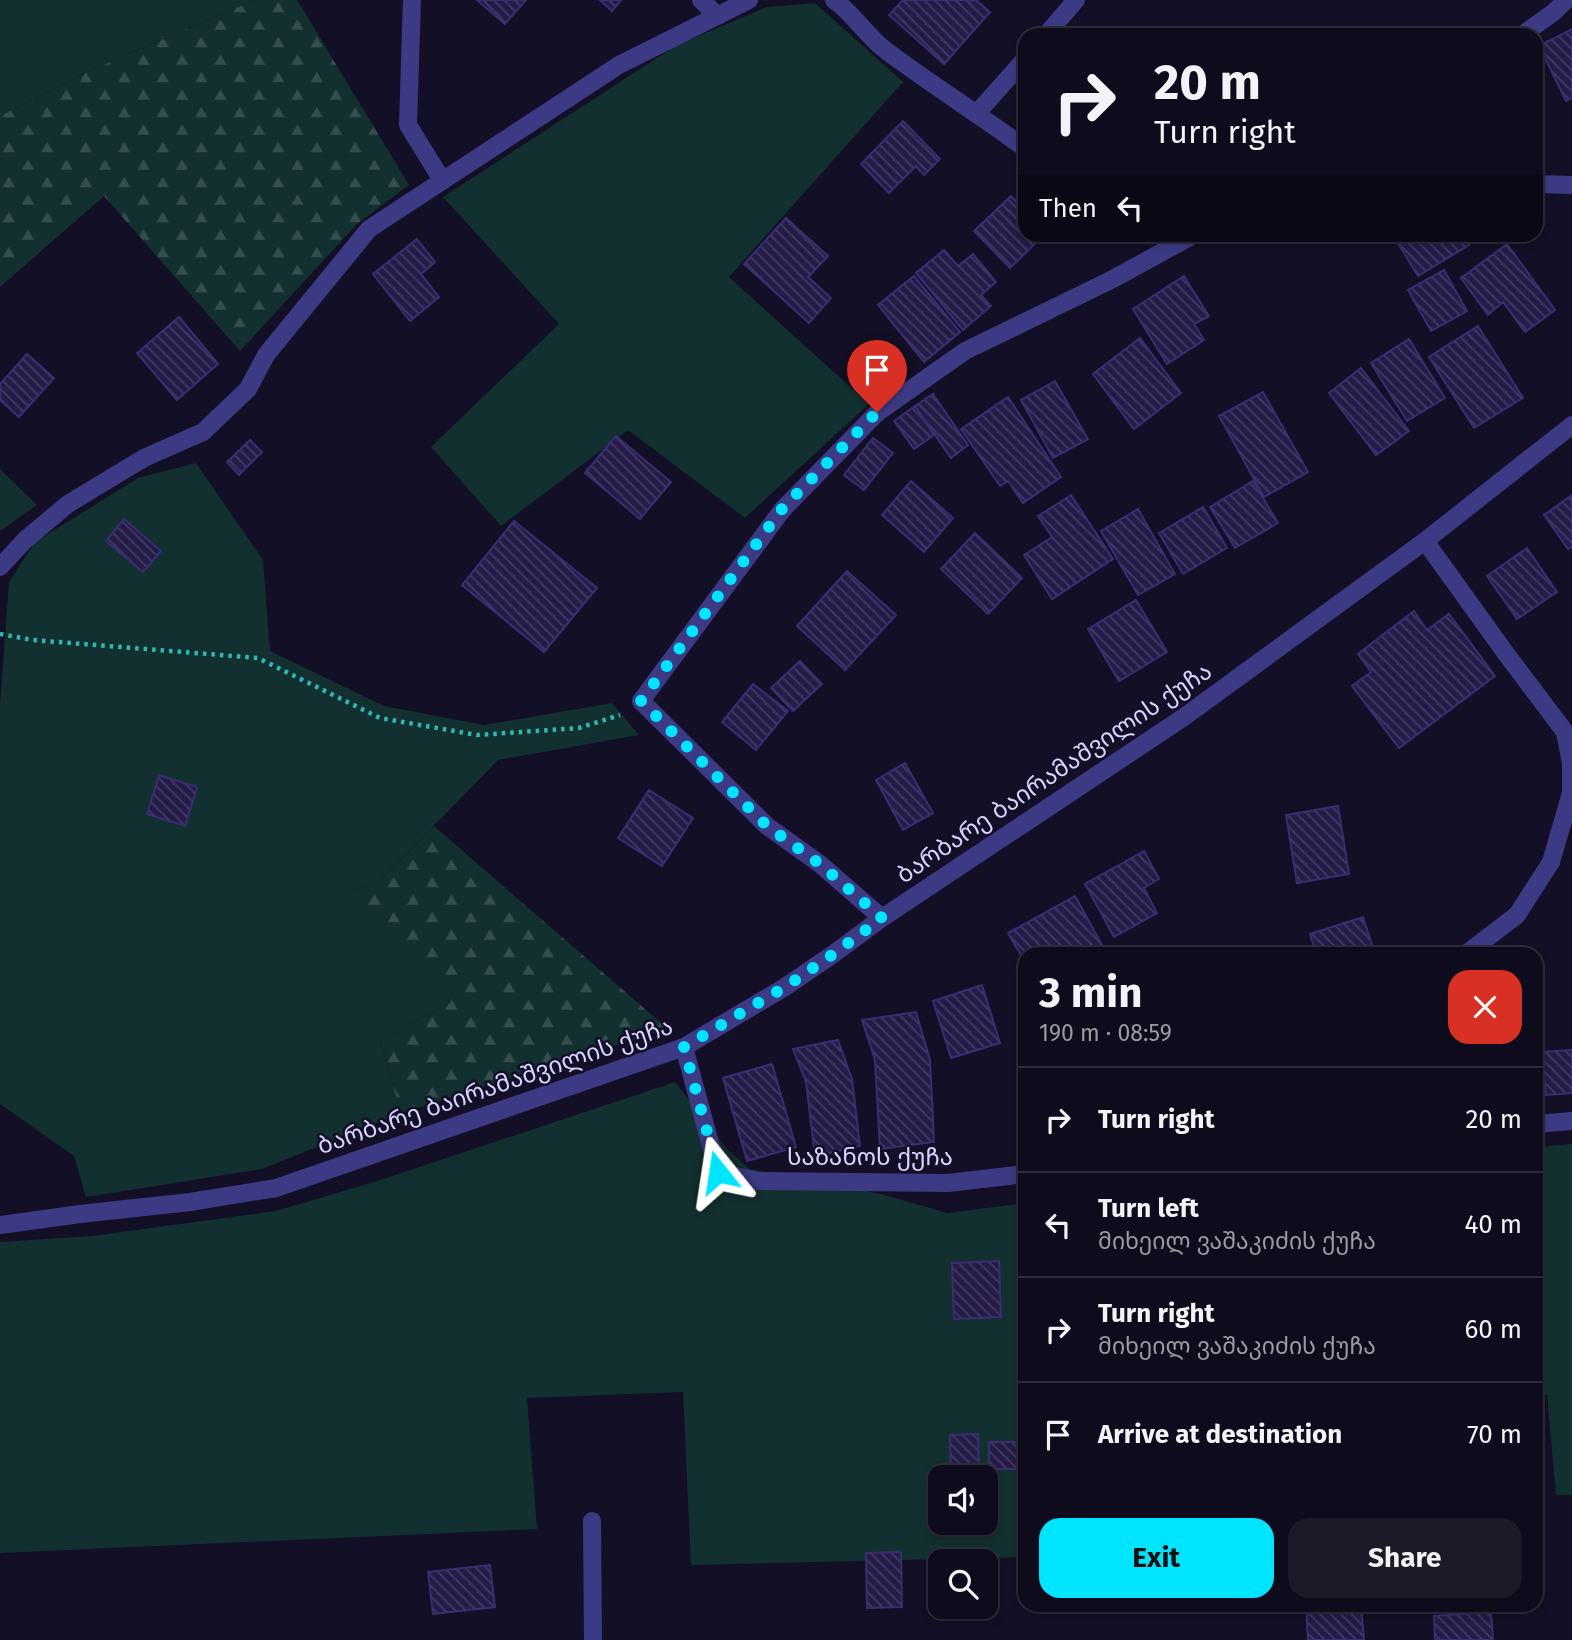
<!DOCTYPE html>
<html lang="en">
<head>
<meta charset="utf-8">
<style>
	body { margin:0; font-family:"Fira Sans","Noto Sans Georgian",sans-serif; background:#1c1929; color:#f1f3f6; height:100vh; display:flex; flex-direction:column; font-size:26px; white-space:nowrap }
	* { box-sizing:border-box; margin:0 }
	p { font-size:23px; color:#9b9ba3 }
	.icon { flex:none; width:38px; height:38px; fill:none; stroke:currentColor; stroke-width:2; stroke-linecap:round; stroke-linejoin:round }
	.map { position:relative; flex:1; overflow:hidden }
	.panel { position:absolute; left:1018px; top:947px; width:525px; height:665px; display:flex; flex-direction:column; background:#0e0b1c; border-radius:21px; box-shadow:0 4px 10px #0003,0 0 0 2px #2e2b3b }
	.panel>* { flex:none }
	.banner { position:absolute; left:1018px; top:28px; width:525px; height:214px; border-radius:21px; box-shadow:0 4px 10px #0003,0 0 0 2px #2e2b3b; background:#0e0b1c; color:#f1f3f6; overflow:hidden }
	.tools { position:absolute; left:928px; top:1465px; display:grid; gap:14px }
	.tools a { display:grid; place-items:center; width:70px; height:70px; border-radius:14px; background:#0e0b1c; box-shadow:0 4px 10px #0003,0 0 0 2px #2e2b3b; font-size:35px }
	.pin { position:absolute; display:grid; place-items:center; width:60px; height:60px; color:#fff; margin:-72px -30px; border-radius:50% 50% 50% 0; rotate:-45deg; box-shadow:0 0 7px #0007 }
	.pin .icon { rotate:45deg }
	.me { position:absolute; width:77px; margin:-38px; rotate:345deg; stroke-linejoin:round; filter:drop-shadow(0 0 5px #0008) }
	.turn { display:flex; align-items:center; gap:24px; height:147px; padding:0 21px; font-size:32px }
	.turn .icon { width:91px; height:91px; stroke-width:2.5 }
	.turn b { display:block; font-size:49px; line-height:60px }
	.then { display:flex; align-items:center; height:66px; padding:0 21px; background:#0003; gap:14px; font-size:26px }
	.round { display:grid; place-items:center; flex:none; width:74px; height:74px; border-radius:21px; background:#1c1929 }
	.headline { display:flex; align-items:center; justify-content:space-between; height:119px; padding:0 21px }
	h1 { font-size:42px; font-weight:700; line-height:52px }
	.button { display:flex; gap:14px; margin-top:auto; padding:14px 21px }
	.button a { flex:1; height:80px; border-radius:21px; background:#00e5ff; color:#111; font-size:28px; font-weight:700; line-height:80px; text-align:center }
	.button a+a { background:#1c1929; color:#f1f3f6 }
	ul { padding:0; list-style:none }
	li { display:flex; align-items:center; gap:21px; height:105px; padding:0 21px; border-top:2px solid #2e2b3b }
	li div { flex:1 }
	li b { display:block; font-size:26px }
	li em { font-style:normal }
	.map>svg:first-child { display:block }
	.green { fill:#12302f; fill-rule:evenodd }
	.forest { fill:url(#forest-firs) }
	.building { fill:url(#building-back-hatch); stroke:#3b2d73; stroke-width:2 }
	.lines { fill:none; stroke-linecap:round; stroke-linejoin:round }
	.path { stroke:#2fb8b0; stroke-width:4.5; stroke-dasharray:3.5 5; stroke-linecap:butt }
	.minor { stroke:#3d3a85; stroke-width:18 }
	.route { stroke:#00e5ff; stroke-width:12; stroke-dasharray:0 21.6 }
	.labels { text-anchor:middle; dominant-baseline:central; stroke-width:5; stroke-linejoin:round; paint-order:stroke }
	.street-label { font-size:24px; fill:#d9d4ff; stroke:#130f26 }
</style>
</head>
<body>
<div class="map">
<svg width="1572" height="1640" viewBox="0 0 1572 1640">
	<defs>
		<pattern id="forest-firs" width="22" height="20" patternUnits="userSpaceOnUse" patternTransform="scale(1.75)"><rect width="22" height="20" fill="#12302f"/><path d="M5 1l3.5 6h-7zM16 11l3.5 6h-7z" fill="#344d4e"/></pattern>
		<pattern id="building-back-hatch" width="6" height="6" patternUnits="userSpaceOnUse" patternTransform="scale(1.75)"><rect width="6" height="6" fill="#241b47"/><path d="M-1 5l2 2M0 0l6 6M5-1l2 2" fill="none" stroke="#433b63"/></pattern>
	</defs>
	<rect width="100%" height="100%" fill="#130f26"/>
	<path class="green" d="M0,0h255l-162,69 -93,47z
		M815,3l88,79 -174,195 140,127 -124,114 -117,-88 -127,96 -70,-79 128,-123 -116,-127 234,-152 90,-38z
		M196,463l67,97 7,91 114,55 100,19 128,-22 27,32 -141,25 -121,124 -29,7 103,111 -71,39 21,72 -139,56 -176,28 -12,-41 -74,-52v-399l9,-123 26,-40 103,-64z
		M0,469l37,36 -37,26z
		M675,1082l53,68 22,19 131,25 66,19 78,-10v354l-334,8 -8,-173 -156,6 10,131 -537,24v-311l92,-6 184,-25 98,-29zM940,1477h45v45h-45z
		M1572,1144v351h-16l-9,-100h-10l-1,-248z"/>
	<path class="forest" d="M255,0h42l112,185 -52,39 -117,127 -136,-155 -104,91v-171l93,-47z
		M434,826l234,203 -267,84 -21,-72 71,-39 -104,-111 30,-7z"/>
	<path class="building" d="M477,0h49l-21,24z
		M600,0h21l-9,11z
		M903,0h73l14,12 -46,52 -55,-49z
		M1572,29v69l-6,3 -27,-55z
		M903,121l37,38 -16,16 -8,-9 -27,27 -28,-29z
		M1011,196l15,15v23h19l-35,34 -36,-37z
		M786,218l42,38 -20,21 23,21 -22,25 -65,-59z
		M1404,234h58l7,11 -51,31 -22,-36z
		M417,239l18,23 -14,12 18,23 -29,24 -37,-47z
		M1507,244l48,66 -30,22 -22,-30 -15,13 -27,-37z
		M944,250l14,16 15,-12 23,28 -15,13 10,11 -28,24 -47,-57z
		M1444,270l23,41 -36,20 -23,-41z
		M914,276l46,56 -36,30 -46,-57z
		M1184,276l25,40 -15,8 10,16 -37,24 -34,-55z
		M179,317l39,47 -41,36 -40,-47z
		M1478,326l45,72 -49,30 -45,-71z
		M1140,338l41,55 -47,36 -41,-55z
		M1409,339l36,59 -38,23 -36,-58z
		M27,354l27,24 -35,39 -19,-17v-16z
		M1361,368l48,63 -33,24 -47,-62z
		M1055,381l33,58 -35,19 -32,-58z
		M1263,392l45,80 -44,25 -45,-81z
		M933,394l35,51 -17,13 -36,-52z
		M1008,397l53,80 -38,26 -15,-22 -8,5 -39,-57z
		M915,406l19,29 -20,14 -20,-28z
		M616,436l55,46 -31,37 -55,-46z
		M873,438l20,15 -29,37 -20,-15z
		M250,440l12,12 -23,23 -12,-13z
		M911,481l42,37 -29,34 -42,-37z
		M1253,481l25,42 -43,25 -25,-41z
		M1071,495l42,64 -61,40 -28,-44 28,-18 -14,-21z
		M1572,495v52l-4,2 -24,-34z
		M1203,507l24,41 -44,26 -24,-41z
		M1138,509l37,65 -37,21 -37,-64z
		M124,519l37,32 -18,21 -37,-31z
		M514,521l83,67 -53,64 -82,-67z
		M975,533l47,45 -34,36 -47,-45z
		M1527,548l30,44 -40,27 -30,-43z
		M847,571l49,44 -51,55 -48,-44z
		M1136,600l31,52 -48,29 -31,-52z
		M1414,611l13,19 22,-16 46,62 -96,72 -47,-62 19,-14 -13,-18z
		M800,661l22,23 -29,27 -22,-23z
		M753,684l35,27 -32,39 -34,-28z
		M905,763l28,50 -30,17 -27,-50z
		M159,775l38,12 -12,39 -38,-12z
		M649,790l44,28 -31,48 -44,-28z
		M1338,806l11,68 -52,9 -11,-68z
		M1144,851l15,28 -15,9 13,25 -43,24 -29,-53z
		M1075,896l32,58h-81v10l-18,-31z
		M1363,917l12,37h-59l-6,-20z
		M982,985l18,58 -49,15 -18,-57z
		M916,1012l14,48 4,82 -54,7 -5,-89 -13,-40z
		M838,1040l14,39 8,67 -45,10 -9,-74 -13,-33z
		M1572,1050v43l-26,2 -4,-43z
		M772,1064l24,83 -49,14 -24,-83z
		M999,1261l2,56 -47,2 -2,-56z
		M978,1434l1,43h-28l-1,-42z
		M989,1442h37v27h-37z
		M901,1552l1,55 -35,1 -1,-55z
		M490,1565l5,42 -62,7 -5,-42z
		M1306,1605h55l3,35h-56z
		M1491,1612l2,28h-58l-1,-24z"/>
	<g class="lines">
		<path class="path" d="M0,634l33,6 225,18 122,60 97,17 102,-7 41,-13"/>
		<path class="minor" d="M412,0l-4,125 34,55
			M701,0l17,16
			M834,0c19,13 31,34 50,49 46,35 95,65 142,100
			M1046,35l30,-35
			M1522,35l32,-23 12,-12
			M977,113l49,-55
			M1536,184l36,1
			M1425,541l82,114 58,77 6,31v30l-20,69 -34,53 -51,39
			M0,567l25,-27 43,-36 76,-46 59,-26 45,-43 18,-34 103,-126 250,-164 130,-65
			M882,918l-62,-54 -53,-38 -126,-125 142,-192 94,-96 88,-62 148,-72 82,-45
			M684,1047l34,125 40,9 190,2 78,-9
			M1536,1124l36,-3
			M0,1225l80,-11 110,-12 86,-14 408,-141 101,-60 47,-32 50,-37 302,-201 241,-176 147,-116
			M592,1521l1,119"/>
	</g>
	<g class="lines">
		<path class="route" d="M718,1172l-34,-125 101,-60 47,-32 50,-37 -62,-54 -53,-38 -126,-125 141,-192 95,-97"/>
	</g>
	<g class="labels">
		<g class="street-label">
			<text transform="translate(1054 773) rotate(-34)">ბარბარე ბაირამაშვილის ქუჩა</text>
			<text transform="translate(495 1086) rotate(-19)">ბარბარე ბაირამაშვილის ქუჩა</text>
			<text x="870" y="1157">საზანოს ქუჩა</text>
		</g>
	</g>
</svg>
<div class="tools">
<a><svg class="icon" aria-label="sound" viewBox="0 0 24 24"><path d="M4 9h4l5-4v14l-5-4H4zM17 9q2 3 0 6"/></svg></a>
<a><svg class="icon" aria-label="search" viewBox="0 0 24 24"><circle cx="10" cy="10" r="6"/><path d="M15 15l6 6"/></svg></a>
</div>
<div class="pin" style="left:877px;top:412px;background:#d93025"><svg class="icon" aria-label="arrive" viewBox="0 0 24 24"><path d="M6 21V4h12l-3 4 3 4H6"/></svg></div>
<svg class="me" style="left:718px;top:1172px" viewBox="-20 -20 40 40"><path d="M0-17L14 15 0 8-14 15z" fill="#00e5ff" stroke="#fff" stroke-width="4"/></svg>
<div class="banner">
<div class="turn"><svg class="icon" aria-label="right" viewBox="0 0 24 24"><path d="M7 20v-9h11M14 6l5 5-5 5"/></svg><div><b>20 m</b>Turn right</div></div>
<div class="then">Then<svg class="icon" aria-label="left" viewBox="0 0 24 24"><path d="M17 20v-9H6M10 6l-5 5 5 5"/></svg></div>
</div>
<section class="panel">
<div class="headline"><div><h1>3 min</h1><p>190 m · 08:59</p></div><a class="round" style="background:#d93025;color:#fff"><svg class="icon" aria-label="close" viewBox="0 0 24 24"><path d="M6 6l12 12M18 6L6 18"/></svg></a></div>
<ul>
<li><svg class="icon" aria-label="right" viewBox="0 0 24 24"><path d="M7 20v-9h11M14 6l5 5-5 5"/></svg><div><b>Turn right</b></div><em>20 m</em></li>
<li><svg class="icon" aria-label="left" viewBox="0 0 24 24"><path d="M17 20v-9H6M10 6l-5 5 5 5"/></svg><div><b>Turn left</b><p>მიხეილ ვაშაკიძის ქუჩა</p></div><em>40 m</em></li>
<li><svg class="icon" aria-label="right" viewBox="0 0 24 24"><path d="M7 20v-9h11M14 6l5 5-5 5"/></svg><div><b>Turn right</b><p>მიხეილ ვაშაკიძის ქუჩა</p></div><em>60 m</em></li>
<li><svg class="icon" aria-label="arrive" viewBox="0 0 24 24"><path d="M6 21V4h12l-3 4 3 4H6"/></svg><div><b>Arrive at destination</b></div><em>70 m</em></li>
</ul>
<div class="button"><a>Exit</a><a>Share</a></div>
</section>
</div>
</body>
</html>
